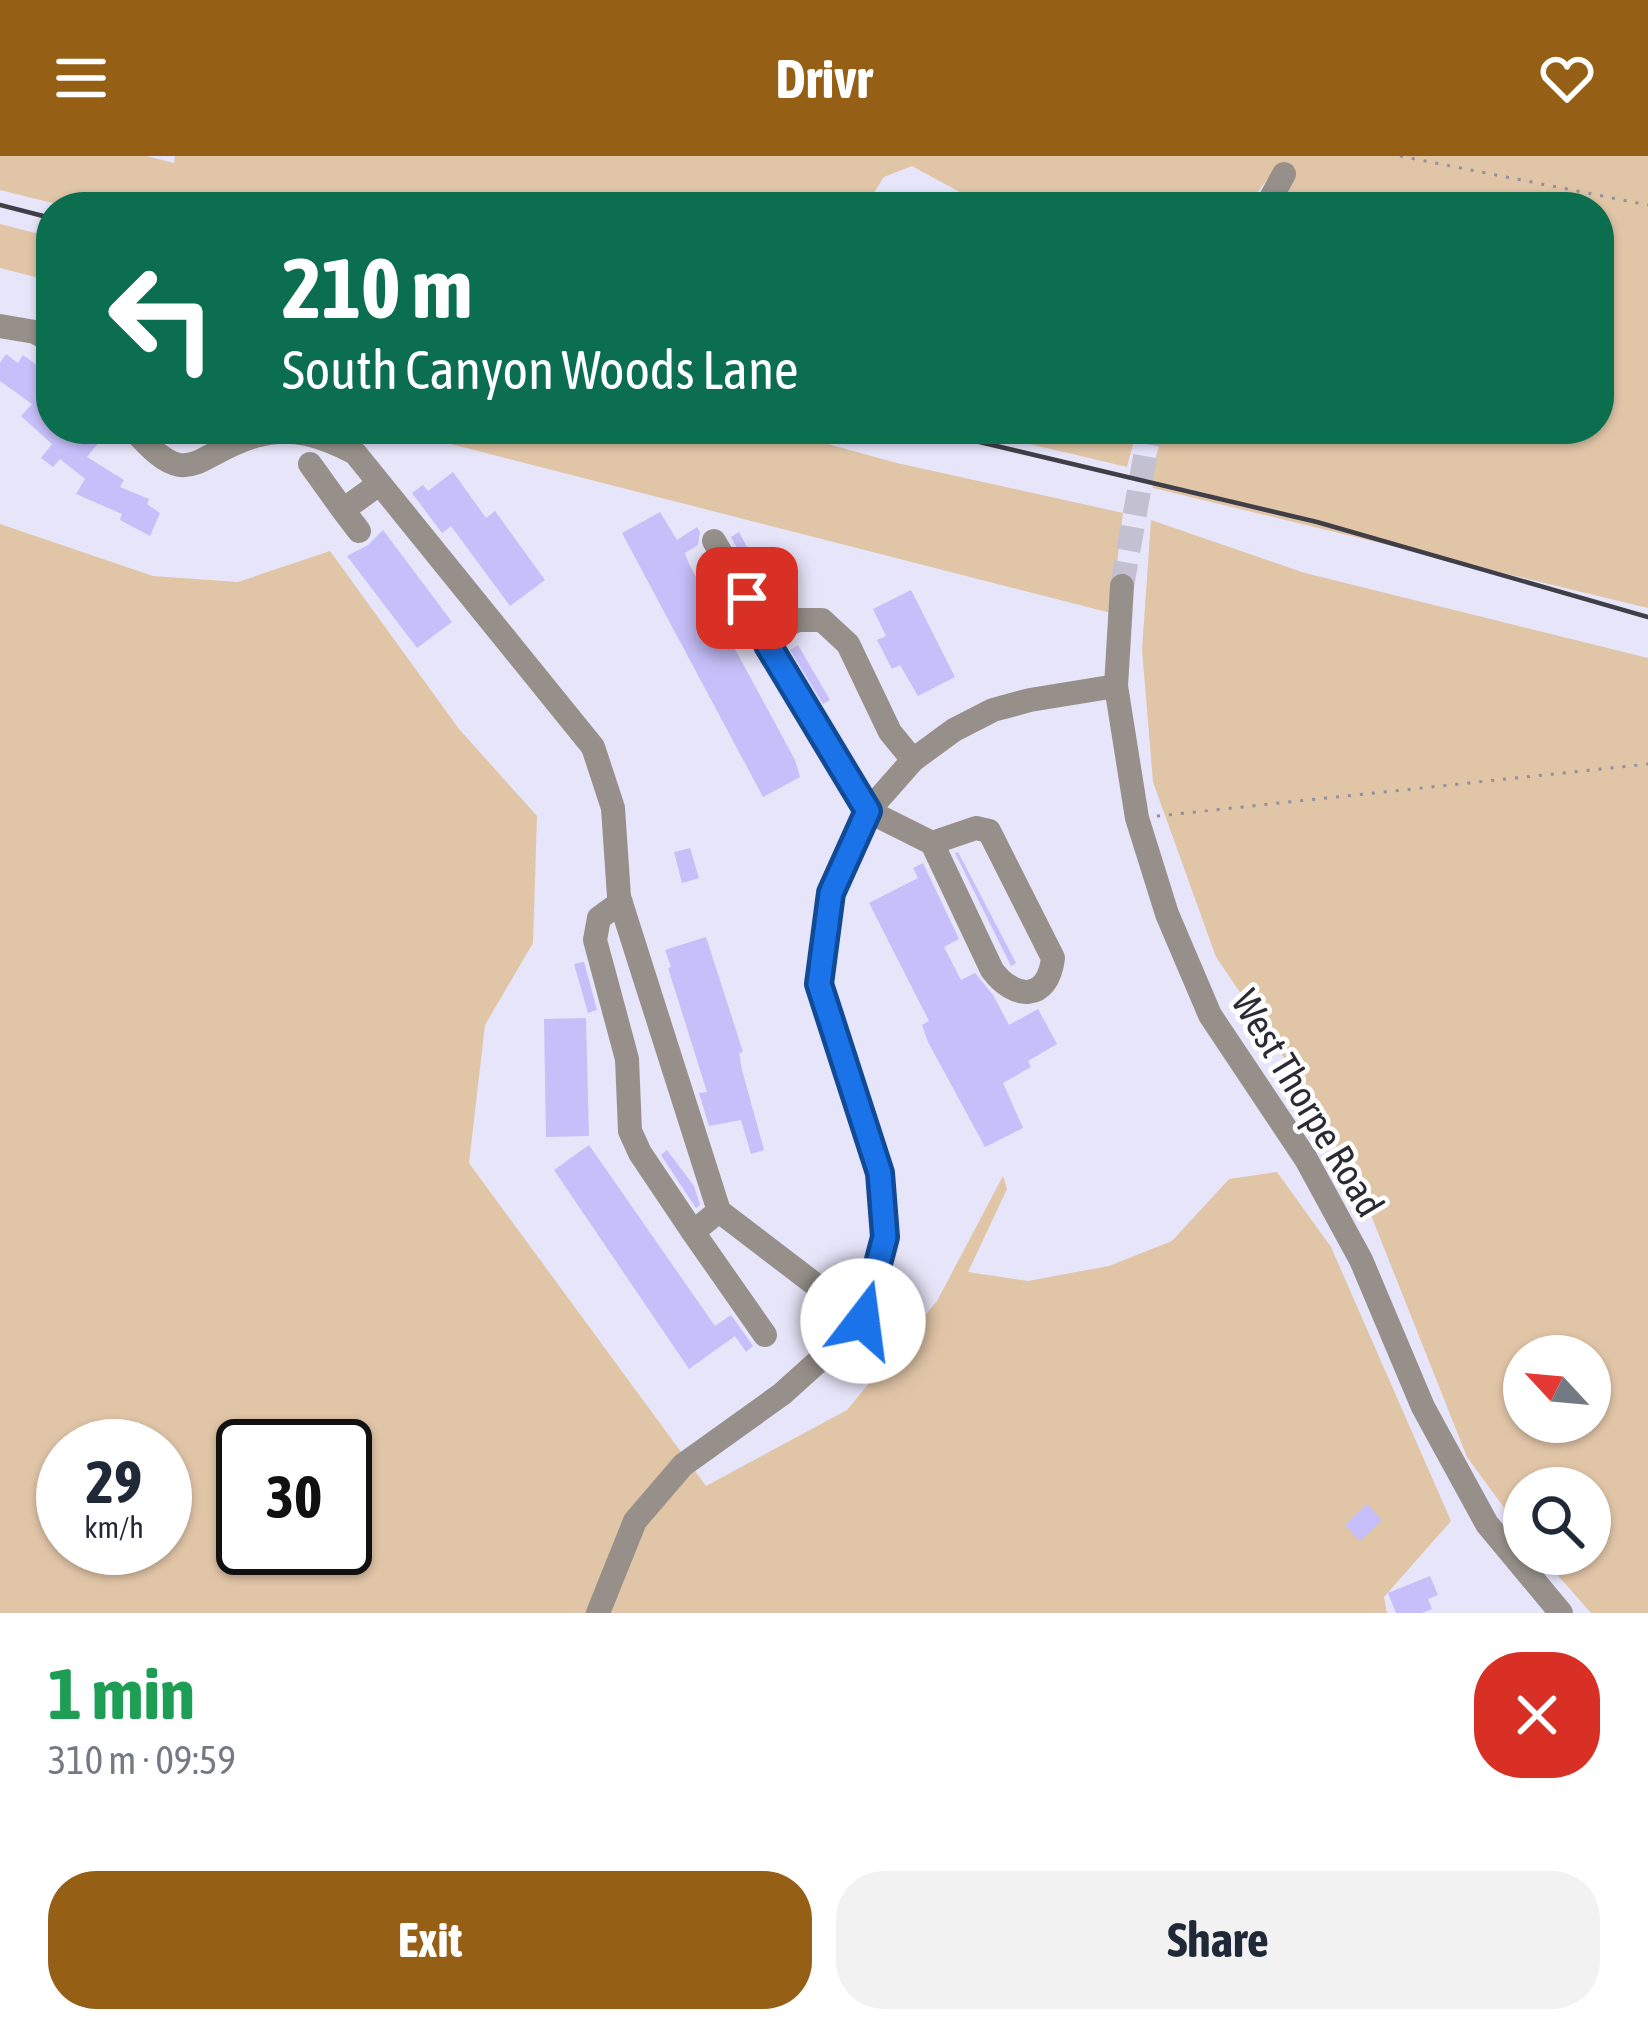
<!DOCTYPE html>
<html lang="en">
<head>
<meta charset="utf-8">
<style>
	body { margin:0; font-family:"Asap Condensed",sans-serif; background:#f2f2f3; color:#1f2937; height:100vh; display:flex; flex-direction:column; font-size:45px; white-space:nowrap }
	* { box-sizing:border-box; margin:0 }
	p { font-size:39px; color:#747a83 }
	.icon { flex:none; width:66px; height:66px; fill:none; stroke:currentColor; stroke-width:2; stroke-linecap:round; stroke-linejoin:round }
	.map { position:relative; height:1457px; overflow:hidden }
	.sheet { display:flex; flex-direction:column; background:#fff; flex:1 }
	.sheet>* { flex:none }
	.hud { position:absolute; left:36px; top:36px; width:1578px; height:252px; border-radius:48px; box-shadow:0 3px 9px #0004; background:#0b6e4f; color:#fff; overflow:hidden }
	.needle { width:78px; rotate:296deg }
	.buttons { position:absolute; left:1503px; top:1179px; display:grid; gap:24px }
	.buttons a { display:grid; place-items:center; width:108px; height:108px; border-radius:50%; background:#fff; box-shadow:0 3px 9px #0004; font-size:60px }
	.speed { position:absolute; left:36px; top:1263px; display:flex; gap:24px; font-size:60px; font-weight:700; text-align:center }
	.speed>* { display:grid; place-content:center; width:156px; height:156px; border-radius:50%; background:#fff; box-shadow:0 3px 9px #0004; line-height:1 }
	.speed small { font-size:30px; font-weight:400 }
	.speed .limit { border:6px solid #111; border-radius:18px; background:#fff; color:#111 }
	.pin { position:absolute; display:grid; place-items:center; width:102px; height:102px; color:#fff; margin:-51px; border-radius:24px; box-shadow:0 6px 18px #0006 }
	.me { position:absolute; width:132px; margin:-66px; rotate:15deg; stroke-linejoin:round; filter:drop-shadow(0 0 9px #0008) }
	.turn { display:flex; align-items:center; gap:42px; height:252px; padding:0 48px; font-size:54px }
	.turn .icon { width:156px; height:156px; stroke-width:2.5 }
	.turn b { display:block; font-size:84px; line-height:102px }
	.round { display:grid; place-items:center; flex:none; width:126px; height:126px; border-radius:48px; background:#f2f2f3 }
	.headline { display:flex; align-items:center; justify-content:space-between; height:204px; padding:0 48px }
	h1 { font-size:72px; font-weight:700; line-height:90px; color:#1e9e55 }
	.cta { display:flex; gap:24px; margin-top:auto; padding:24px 48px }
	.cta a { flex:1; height:138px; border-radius:48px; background:#955f16; color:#fff; font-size:48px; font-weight:700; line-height:138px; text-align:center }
	.cta a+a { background:#f2f2f3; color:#1f2937 }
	header { display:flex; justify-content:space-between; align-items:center; height:156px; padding:0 48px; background:#955f16; color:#fff; font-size:54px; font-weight:700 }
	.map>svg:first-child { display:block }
	.green { fill:#e1c5a7; fill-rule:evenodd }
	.building { fill:#c6bff9 }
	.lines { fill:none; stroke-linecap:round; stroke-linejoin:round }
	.minor-tunnel { stroke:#c2c0d1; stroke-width:24; stroke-dasharray:24 12; stroke-linecap:butt }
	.path { stroke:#92909e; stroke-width:3; stroke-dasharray:3 9; stroke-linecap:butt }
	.minor { stroke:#97908a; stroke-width:24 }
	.rail { stroke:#403f48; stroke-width:4.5 }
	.route-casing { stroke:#114b97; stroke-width:30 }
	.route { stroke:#1a73e8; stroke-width:21 }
	.labels { text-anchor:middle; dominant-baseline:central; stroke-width:9; stroke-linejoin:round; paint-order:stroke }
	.street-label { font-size:39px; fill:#2c2b33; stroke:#fff }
</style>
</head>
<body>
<header><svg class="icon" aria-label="menu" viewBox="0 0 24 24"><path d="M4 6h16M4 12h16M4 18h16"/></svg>Drivr<svg class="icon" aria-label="heart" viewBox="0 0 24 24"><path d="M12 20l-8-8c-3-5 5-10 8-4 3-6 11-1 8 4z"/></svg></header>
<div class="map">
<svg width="1648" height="1457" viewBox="0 0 1648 1457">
	<rect width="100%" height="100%" fill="#e7e5f9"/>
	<path class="green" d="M0,0h146l28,7 1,-7h1473v452l-495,-120 -2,-11 12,-48h436v-222h-318l13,-31 -20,-5 -28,36h-259l-75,-41 -28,11 -19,30h-797l-68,-17z
		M0,68l51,13v44l-51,-13z
		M392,273h381l124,34 226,50 -12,100z
		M967,273h170l-10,38z
		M1151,364l154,53 343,85v955h-57l-52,-59h51v-66h-66v47l-57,-78 -108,-272 -79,-134 -64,-94 -63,-175 -11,-132zM1524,1200h66v66h-66z
		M0,368l153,52 85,6 92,-31 129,178 78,87 -4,127 -48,82 -16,138 237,323 141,-76 90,-109 66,-125 4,13 -39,83 60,9 81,-15 63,-25 57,-62 48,-7 54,75 120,274 -67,76 3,16h-1387zM63,1290h102v102h-102zM243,1290h102v102h-102z"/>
	<path class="building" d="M6,198l12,9 5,-8 28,20v54h42l10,8 -16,20 37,23 -4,7 29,12 -2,5 13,9 -10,23 -30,-16 2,-6 -46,-20 9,-15 -25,-20 -7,8 -12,-9 11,-14 -31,-28 11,-12 -32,-23v-18z
		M453,316l33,46 9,-7 50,69 -35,26 -59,-80 -9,7 -30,-40 11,-8 5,6z
		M660,356l17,28 20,-13 3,5 -2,13 -13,8 4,11 106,196 5,17 -37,20 -141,-264z
		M383,374l69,92 -35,26 -70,-92 21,-11z
		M739,376l40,74 -8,4 -40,-73z
		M911,434l44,87 -37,19 -18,-31 -8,4 -15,-29 9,-4 -13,-27z
		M798,489l32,55 -7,4 -33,-54z
		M690,692l9,30 -17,5 -8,-31z
		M958,696l58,111 -5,3 -56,-113z
		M923,707l36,76 -15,8 17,33 14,-7 18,22 16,30 29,-16 19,35 -29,17 3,6 -28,16 20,45 -38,19 -57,-105 -6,-17 7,-4 -60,-118 49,-25 -5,-10z
		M706,781l37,115 -4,1 3,17 22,80 -13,4 -10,-34 -32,6 -10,-33 8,-1 -39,-124 3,-1 -6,-17z
		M584,806l13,48 -9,3 -14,-49z
		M586,862l3,118 -43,1 -2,-118z
		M589,989l126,181 16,-11 22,31 -7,6 -11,-16 -46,33 -135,-199z
		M667,994l27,36 6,19 -4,3 -35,-53z
		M1367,1348l15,16 -22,21 -15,-16z
		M1430,1420l8,19 -10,4 4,10 -10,4h-26l-8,-20z"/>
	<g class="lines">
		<path class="minor-tunnel" d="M1122,430l28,-157"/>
		<path class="path" d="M1400,0l248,49
			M1157,660l491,-52"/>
		<path class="minor" d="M1266,51l18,-33
			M0,170l35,6 16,9
			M133,273c57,66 60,25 122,7 37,-11 68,0 100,17l238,294 20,61 6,89 100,314 144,110
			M310,308l33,46 36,-26
			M343,354l16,21
			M714,385l33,57 21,47 100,166 64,32 60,127c22,30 56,32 61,-12l-64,-127 -13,-3 -44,15
			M1122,430l-6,100 21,132 30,96 43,101 96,144 55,101 62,147 64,117 74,89
			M763,479l35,-15h24l26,24 42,88 23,28
			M621,746l-22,16 -4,22 32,119 3,72 10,22 53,79 26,-21
			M693,1076l72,103
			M598,1457l37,-92 48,-56 99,-71 81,-73 22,-84 -5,-64 -61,-189 12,-91 37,-82 45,-51 41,-30 39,-20 37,-10 86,-14"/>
		<path class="rail" d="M0,49l51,13
			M925,273l392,93 331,95"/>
	</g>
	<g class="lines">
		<g class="route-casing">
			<path id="route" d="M747,442l21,47 100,166 -37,82 -12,91 61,189 5,64 -22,84"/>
		</g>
		<use href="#route" class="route"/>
	</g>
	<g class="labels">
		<g class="street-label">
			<text transform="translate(1308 947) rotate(59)">West Thorpe Road</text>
		</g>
	</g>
</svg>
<div class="buttons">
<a><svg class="needle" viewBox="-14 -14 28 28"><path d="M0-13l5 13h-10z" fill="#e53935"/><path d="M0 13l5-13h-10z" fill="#747a83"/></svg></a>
<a><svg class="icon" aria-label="search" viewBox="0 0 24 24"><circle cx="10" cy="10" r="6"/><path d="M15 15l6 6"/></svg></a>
</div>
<div class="speed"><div>29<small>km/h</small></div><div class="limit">30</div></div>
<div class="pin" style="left:747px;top:442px;background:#d93025"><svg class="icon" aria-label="arrive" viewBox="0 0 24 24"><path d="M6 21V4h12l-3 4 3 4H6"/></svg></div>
<svg class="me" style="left:863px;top:1165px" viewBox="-20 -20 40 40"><circle r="19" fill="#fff"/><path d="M0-13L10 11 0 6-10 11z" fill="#1a73e8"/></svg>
<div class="hud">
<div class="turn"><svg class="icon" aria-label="left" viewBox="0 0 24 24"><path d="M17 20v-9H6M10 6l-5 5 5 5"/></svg><div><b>210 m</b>South Canyon Woods Lane</div></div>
</div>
</div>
<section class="sheet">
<div class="headline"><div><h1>1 min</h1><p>310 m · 09:59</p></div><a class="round" style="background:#d93025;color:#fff"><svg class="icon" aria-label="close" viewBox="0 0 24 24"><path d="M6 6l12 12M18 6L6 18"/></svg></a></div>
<div class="cta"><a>Exit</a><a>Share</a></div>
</section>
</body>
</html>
